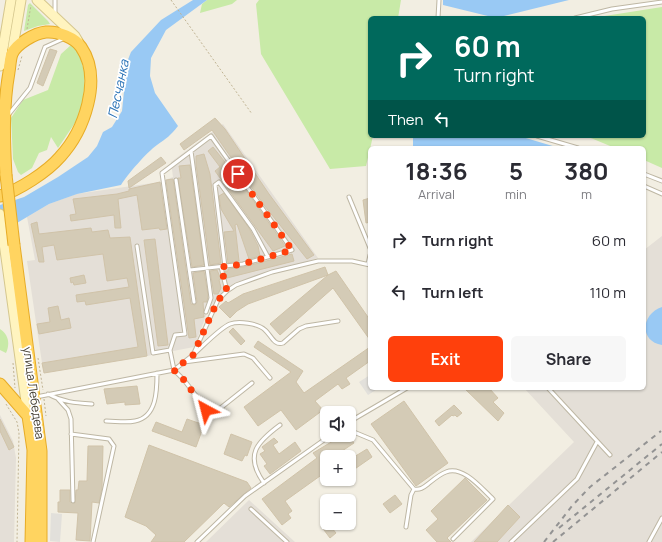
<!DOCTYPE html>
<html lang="en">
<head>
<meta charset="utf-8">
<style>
	body { margin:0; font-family:Manrope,sans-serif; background:#f7f7f7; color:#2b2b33; height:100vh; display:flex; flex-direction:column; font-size:15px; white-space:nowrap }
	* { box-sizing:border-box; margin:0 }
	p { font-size:13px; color:#7c7c81 }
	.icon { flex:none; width:22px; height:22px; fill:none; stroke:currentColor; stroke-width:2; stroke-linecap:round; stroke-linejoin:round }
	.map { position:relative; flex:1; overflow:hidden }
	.drawer { position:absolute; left:368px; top:146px; width:278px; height:244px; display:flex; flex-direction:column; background:#fff; border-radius:6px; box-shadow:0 1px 3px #0004 }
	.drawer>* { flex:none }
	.hud { position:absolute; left:368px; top:16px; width:278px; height:122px; border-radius:6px; box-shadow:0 1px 3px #0004; background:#00695c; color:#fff; overflow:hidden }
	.buttons { position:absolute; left:320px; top:406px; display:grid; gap:8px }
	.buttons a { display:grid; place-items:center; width:36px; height:36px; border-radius:6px; background:#fff; box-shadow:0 1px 3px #0004; font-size:20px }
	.pin { position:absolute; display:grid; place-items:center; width:34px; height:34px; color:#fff; margin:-17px; border:2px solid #fff; border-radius:50%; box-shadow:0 1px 4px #0007 }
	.me { position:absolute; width:44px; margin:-22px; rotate:322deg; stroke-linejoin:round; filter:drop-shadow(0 0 3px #0008) }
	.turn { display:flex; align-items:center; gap:14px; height:84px; padding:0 20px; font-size:18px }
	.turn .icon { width:52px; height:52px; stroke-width:2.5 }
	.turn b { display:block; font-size:28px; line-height:34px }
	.then { display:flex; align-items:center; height:38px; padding:0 20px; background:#0003; gap:8px; font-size:15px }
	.eta { display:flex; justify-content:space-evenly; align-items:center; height:68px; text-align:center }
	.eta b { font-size:24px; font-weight:700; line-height:28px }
	.cta { display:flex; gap:8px; margin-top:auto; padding:8px 20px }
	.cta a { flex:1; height:46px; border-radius:6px; background:#ff400c; color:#fff; font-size:16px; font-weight:700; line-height:46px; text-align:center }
	.cta a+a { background:#f7f7f7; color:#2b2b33 }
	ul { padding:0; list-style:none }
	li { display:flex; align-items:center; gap:12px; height:52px; padding:0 20px }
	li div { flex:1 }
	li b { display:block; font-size:15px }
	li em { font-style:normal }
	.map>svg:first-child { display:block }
	.industrial { fill:#e4dfd7 }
	.green { fill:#c8eaa7 }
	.parking { fill:#e2e0db }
	.water { fill:#99c9f4 }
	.building { fill:#d4cbb6; stroke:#d0c3a9 }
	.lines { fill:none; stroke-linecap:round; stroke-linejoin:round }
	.lane-casing { stroke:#beb7a4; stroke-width:5 }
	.secondary-casing { stroke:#d5c78e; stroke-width:11 }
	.highway-casing { stroke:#e7ac27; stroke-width:13 }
	.path { stroke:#c1b494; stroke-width:1; stroke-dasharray:2 2; stroke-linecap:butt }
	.lane { stroke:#fff; stroke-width:3 }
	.secondary { stroke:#fff4bf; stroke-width:9 }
	.highway { stroke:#ffd460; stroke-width:11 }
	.rail { stroke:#939393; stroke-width:2; stroke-dasharray:5 5; stroke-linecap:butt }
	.highway-bridge-casing { stroke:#e7ac27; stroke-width:13; stroke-linecap:butt }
	.highway-bridge { stroke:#ffd460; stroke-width:11 }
	.route { stroke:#ff400c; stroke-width:7; stroke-dasharray:0 12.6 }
	.labels { text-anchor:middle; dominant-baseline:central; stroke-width:3.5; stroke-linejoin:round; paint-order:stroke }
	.street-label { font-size:12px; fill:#443e32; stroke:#fff }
	.water-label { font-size:13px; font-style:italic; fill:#2670b5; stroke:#fff }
</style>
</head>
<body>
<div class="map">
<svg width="662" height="542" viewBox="0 0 662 542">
	<rect width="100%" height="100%" fill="#f2eee2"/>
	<path class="industrial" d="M223,124l95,134 -84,25 -14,12 -11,13 -15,39 -47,9 -2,-10 -103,17 -15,-102 8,-1 -8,-43 22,-13 27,-10 84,-12 13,-5 -2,-15z
		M662,236v306h-191l103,-100 -50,-54h120v-138z
		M0,415l13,26 3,17 -2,84h-14z
		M249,500l46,42h-89z"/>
	<path class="green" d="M207,0h30l-5,4 -32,9 2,-9z
		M259,0h142l-3,18h-28v118h3l-7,30 -36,3 -69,-115 -5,-50z
		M30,3l18,18 2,3 -12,2 -14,5 4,-26z
		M662,7v161l-18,-8v-12h-29l-29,-12h58v-118h-52z
		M71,45l7,5 7,24 -2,31 -2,9 -23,34 -7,-11 -4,13 -8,3 -7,15 -11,7 -3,-3 -5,-13 -2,-41 12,-18 25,-10 13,-36z
		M0,329c9,6 10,15 6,24l-6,-3z"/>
	<path class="parking" d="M370,375v13h9l-11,7 -9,-13z
		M51,513l11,1 -2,28 -10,-1z"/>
	<path class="water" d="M193,0h14l-41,30 -15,28 -1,18 5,17 23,33c-8,10 -11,12 -21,19 -10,7 -30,30 -36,40l-44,9 -28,10 -49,29v-28l24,-8 34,-20 30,-20 9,-11 6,-14 9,-5 10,-16 5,-49 4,-10 30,-32z
		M443,0h126l-73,18 -53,-13z
		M413,136h106l37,11 -143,1z
		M662,307v38c-23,-4 -21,-31 0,-38z"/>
	<path class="building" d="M50,49l7,2 -14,35 -6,-3z
		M215,118l10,11 44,65 45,61 -7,4 -43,-54 -52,-75 -28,20 -4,-6z
		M213,147l23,29 49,70 -12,5 -58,-80 5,-4 -12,-16z
		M204,154l6,20 11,89 -11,2 -14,-101v-8z
		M161,157l5,6 -37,25 -1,-7z
		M190,165l14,100 -12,2 -14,-89h3l-2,-12z
		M173,179l18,125 4,1 2,-3 -4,-29 11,-2 4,24 -1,7h-4l1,15 -10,2 2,18 -7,1 -23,-158z
		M160,182l7,47 -7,1 -1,-2 -17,2 -5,-35 -19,4 3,29h-6l-1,-13 -43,6 -1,-6 6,-1 -3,-15 44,-5 12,-3v-2z
		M224,193l25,35 9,18 2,10 -11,3 -12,-35 -2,1 4,36 -11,2 -4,-31 10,-1 -13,-22 -2,-13z
		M370,198v24l-4,1 -3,-23z
		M37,222l2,12 52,-6 1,4 16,-2 2,8 20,-1 17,119 -103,17 -2,-10 96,-16 -8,-49 -44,7 -1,-4 -8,1 -1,-7 53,-8 -2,-9 -20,3 -4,-27 -46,6 -3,-15 -12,2 2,15h-5l-8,-38z
		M155,239l13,106 -10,1 -14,-106z
		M292,254l2,7 -67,17 -2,-7h3v-2l16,-2z
		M325,267l3,8 -80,29 -11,7 -7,7 -11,-11 7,-6 2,2 15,-9z
		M217,270l4,9 -2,1 2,8 -3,6h-4l-4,-23z
		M336,271l34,49v20l-37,-52 -53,47 -10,-11 58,-49z
		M84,275l2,8 -12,2 -1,-3 -2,1 -1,-5z
		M58,306l3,14 8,-2 2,10 -32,6 -2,-10 13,-2 -2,-14z
		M233,328l12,13 -4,4 -12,-13z
		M258,341l45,30 -7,11 8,11 66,-46v14l-24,17 4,6 -8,5 -4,-5 -23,17 8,9 -27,20 -15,-20 -23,16 -14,-19 47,-35 -37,-25z
		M137,386l3,18 -15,1v-3l-18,2 -3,-15z
		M464,388h25l9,10 -5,4 11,11 -6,8z
		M404,401l44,62 -32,23 -45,-62z
		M454,405l8,8 -5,4 -2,-2 -2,1 -1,-1 -13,11 -4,-5z
		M0,419l14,28 -5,3 -9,-19z
		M187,419l17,6 -8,22 -44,-16 4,-9 26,10z
		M231,434l21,8 -5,14 -2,-1 -3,6 -18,-7z
		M343,435h5l6,8 -21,14h-6v14l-42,30 7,10 -4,3 3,4 -9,7 -20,-26 55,-41 -4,-5z
		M274,438l4,4 -5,3 6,9 16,-12 6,9 -31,23 -6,-8 3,-2 -7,-10 5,-3 -3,-4z
		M149,445l98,37 4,6 -22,19 -5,-4 -40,39h-33l5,-7 -10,-9 -21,-9z
		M88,446h15l-1,42 -3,15 -7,-1 -2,39 -14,-1 2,-27 -20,-1v-10h2v-12h10v12l5,1 1,-13h2l1,-9h8z
		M367,449l5,8 -23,16v-13z
		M465,478l22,22 -40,38 4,4h-14l-11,-12 12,-11 -7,-8z
		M395,495l7,9 -12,9 -7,-9z
		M508,505l12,12 -23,25h-23z
		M326,521l10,12 -6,5 -9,-12z"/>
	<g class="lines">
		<g class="lane-casing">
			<path id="lane" d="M55,0v15
				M438,18l1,-18
				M575,18l37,-9 50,-7
				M9,114l21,-26 15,-41 20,-9
				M537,136l41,12
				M191,151l20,147 -5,14
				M644,174l18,7
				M176,180l18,122
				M644,186l18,8
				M349,197l21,51
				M137,246l16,107 17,-3 5,-15 10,-1 -23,-161 49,-37 81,114 -49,14 -53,6
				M368,264l2,-9
				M221,267l6,24
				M225,267l-10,-82 4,-3 34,47 15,28
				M170,350l4,20 10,10 23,30 5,2 6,-2 34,-27
				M194,354c9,-8 26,-26 36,-30 8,-3 28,-1 35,6 6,5 9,16 18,13l16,-14 7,-3 32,-5
				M184,362l60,-8 9,4 17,20
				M548,388l62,67
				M48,394c15,8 27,9 44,10
				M36,397l138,-27 19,-15 25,-55 9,-9 9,-6 36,-13 46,-11h34l18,4
				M58,399l10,11 3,9 2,82
				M106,421c9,0 20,2 29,0 22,-4 22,-31 22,-48
				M349,422l58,-34
				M349,430l24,10 41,49c6,1 9,-1 14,-5 5,-4 12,-10 18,-12 17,-7 36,17 47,27l-40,40
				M71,434l38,5 5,7 -21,96
				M264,483c-20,-28 -7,-41 16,-58
				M251,509l36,33
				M406,527l5,-32 3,-6
				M197,542l48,-46 86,-61
				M511,542l66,-63 20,-37
				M649,542l13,-24"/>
		</g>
		<g class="secondary-casing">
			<path id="secondary" d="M37,0l38,36 3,5
				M12,53l9,-53
				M0,66l11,-66
				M0,214l28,202"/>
		</g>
		<g class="highway-casing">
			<path id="highway" d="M0,196c19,-6 47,-24 60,-39 24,-26 43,-78 21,-110 -6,-9 -23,-16 -35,-15 -11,1 -30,12 -34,22 -2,5 -2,13 -3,18 -6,34 -5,68 -3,103
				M14,245l27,206v91
				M0,384l28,32 5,34 -2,92"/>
		</g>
		<path class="path" d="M171,0l81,114
			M27,29l4,-24
			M18,70l4,-14
			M38,358l5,32
			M13,363l2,25
			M44,399l2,17
			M6,404l11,18 2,11 -2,109"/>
		<use href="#lane" class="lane"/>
		<use href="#secondary" class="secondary"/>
		<use href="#highway" class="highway"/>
		<path class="rail" d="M559,528l103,-84
			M544,542l28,-36 18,-19 71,-56
			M553,542l109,-90"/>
		<g class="highway-bridge-casing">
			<path id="highway-bridge" d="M6,175l8,70"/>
		</g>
		<use href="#highway-bridge" class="highway-bridge"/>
	</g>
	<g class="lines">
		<path class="route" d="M206,410l-22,-30 -10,-10 19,-15 25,-55 9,-9 -6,-24 22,-3 49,-14 -54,-76"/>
	</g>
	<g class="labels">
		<g class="street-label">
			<text transform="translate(34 393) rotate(82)">улица Лебедева</text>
		</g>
		<g class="water-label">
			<text transform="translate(118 89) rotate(-78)">Песчанка</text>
		</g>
	</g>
</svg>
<div class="buttons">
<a><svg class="icon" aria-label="sound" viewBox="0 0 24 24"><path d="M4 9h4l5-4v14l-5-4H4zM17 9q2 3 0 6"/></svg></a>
<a>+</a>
<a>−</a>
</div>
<div class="pin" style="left:238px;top:174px;background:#d93025"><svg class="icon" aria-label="arrive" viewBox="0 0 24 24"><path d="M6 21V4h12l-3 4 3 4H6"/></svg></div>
<svg class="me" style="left:206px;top:410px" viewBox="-20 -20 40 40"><path d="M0-17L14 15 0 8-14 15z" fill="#ff400c" stroke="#fff" stroke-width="4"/></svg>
<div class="hud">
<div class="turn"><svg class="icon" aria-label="right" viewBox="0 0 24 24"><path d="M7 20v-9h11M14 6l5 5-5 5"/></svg><div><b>60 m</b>Turn right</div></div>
<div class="then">Then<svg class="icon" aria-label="left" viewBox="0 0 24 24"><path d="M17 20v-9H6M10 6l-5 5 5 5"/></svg></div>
</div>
<section class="drawer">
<div class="eta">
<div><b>18:36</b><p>Arrival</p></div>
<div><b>5</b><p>min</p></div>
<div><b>380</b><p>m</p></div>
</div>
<ul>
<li><svg class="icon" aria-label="right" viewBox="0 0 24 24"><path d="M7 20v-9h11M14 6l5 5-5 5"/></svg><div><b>Turn right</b></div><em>60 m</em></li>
<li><svg class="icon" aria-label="left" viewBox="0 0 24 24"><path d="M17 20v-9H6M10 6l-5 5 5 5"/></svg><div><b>Turn left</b></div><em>110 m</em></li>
</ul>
<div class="cta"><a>Exit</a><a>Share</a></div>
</section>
</div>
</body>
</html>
